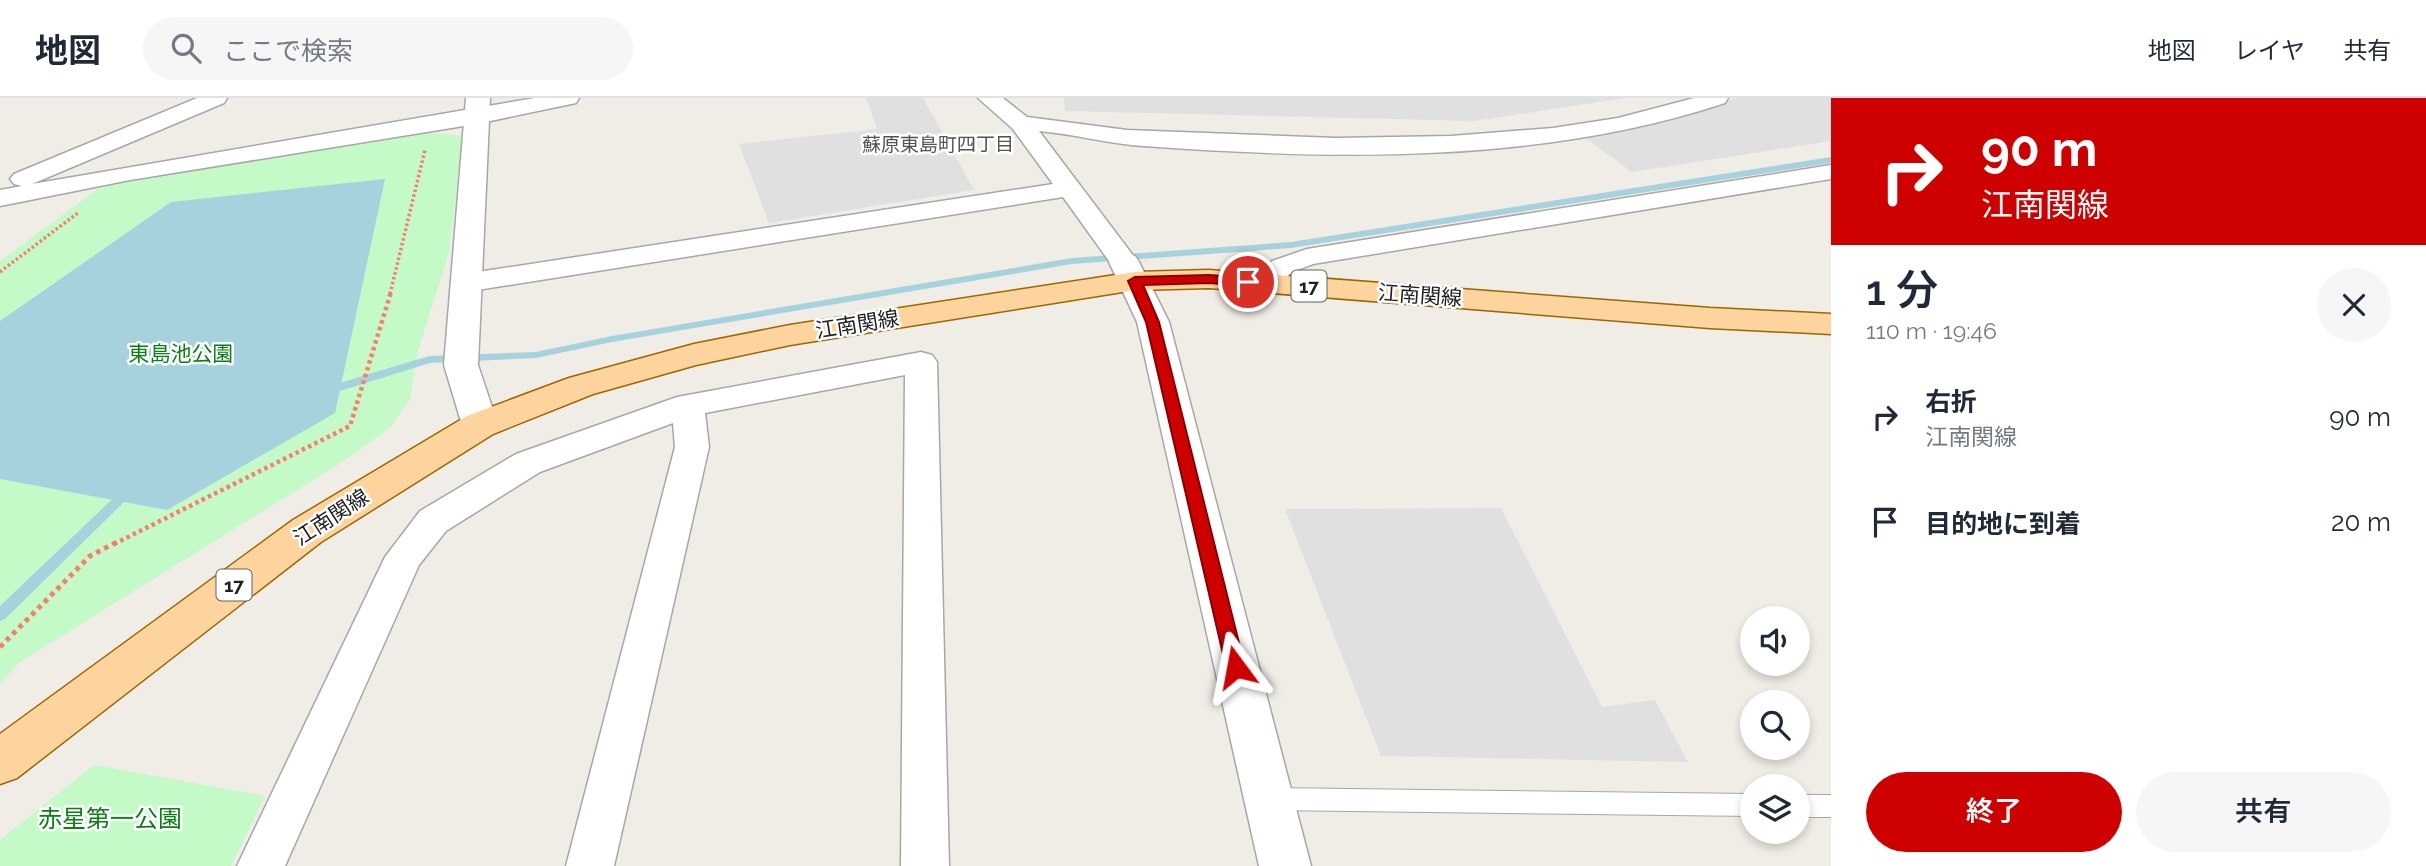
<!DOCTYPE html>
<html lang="ja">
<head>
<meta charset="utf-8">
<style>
	body { margin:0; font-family:Raleway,"Noto Sans JP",sans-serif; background:#f6f6f7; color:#1f2937; height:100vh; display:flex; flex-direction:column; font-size:26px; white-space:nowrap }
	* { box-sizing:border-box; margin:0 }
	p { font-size:23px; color:#747a83 }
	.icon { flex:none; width:38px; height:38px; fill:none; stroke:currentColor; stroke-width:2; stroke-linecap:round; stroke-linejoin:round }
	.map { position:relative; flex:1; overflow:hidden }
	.sheet { display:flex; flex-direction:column; background:#fff; width:595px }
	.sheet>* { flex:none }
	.banner { background:#cf0000; color:#fff; overflow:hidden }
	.tools { position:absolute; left:1740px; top:508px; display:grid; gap:14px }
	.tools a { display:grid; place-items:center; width:70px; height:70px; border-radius:50%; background:#fff; box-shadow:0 4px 10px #0003; font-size:35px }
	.pin { position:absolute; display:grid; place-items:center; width:60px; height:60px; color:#fff; margin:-30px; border:4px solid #fff; border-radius:50%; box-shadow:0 2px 7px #0007 }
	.me { position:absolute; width:77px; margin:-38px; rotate:347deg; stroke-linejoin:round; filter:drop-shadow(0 0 5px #0008) }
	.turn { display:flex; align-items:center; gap:24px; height:147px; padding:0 35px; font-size:32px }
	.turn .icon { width:91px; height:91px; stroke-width:2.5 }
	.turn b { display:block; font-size:49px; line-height:60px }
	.round { display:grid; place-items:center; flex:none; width:74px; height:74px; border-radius:37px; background:#f6f6f7 }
	.summary { display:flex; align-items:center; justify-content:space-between; height:119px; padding:0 35px }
	h1 { font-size:42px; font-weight:600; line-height:52px }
	.cta { display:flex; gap:14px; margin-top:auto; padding:14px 35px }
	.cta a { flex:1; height:80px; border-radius:42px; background:#cf0000; color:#fff; font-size:28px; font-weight:600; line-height:80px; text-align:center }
	.cta a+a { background:#f6f6f7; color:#1f2937 }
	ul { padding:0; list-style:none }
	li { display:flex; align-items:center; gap:21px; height:105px; padding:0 35px }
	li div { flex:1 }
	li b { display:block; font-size:26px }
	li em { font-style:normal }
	header { display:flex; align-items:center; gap:42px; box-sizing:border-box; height:98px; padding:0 35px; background:#fff; border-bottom:2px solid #e0e1e3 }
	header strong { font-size:33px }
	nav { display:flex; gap:38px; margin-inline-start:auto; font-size:24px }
	.search { width:490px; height:63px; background:#f6f6f7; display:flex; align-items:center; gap:18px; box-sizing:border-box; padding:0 24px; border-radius:38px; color:#747a83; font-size:26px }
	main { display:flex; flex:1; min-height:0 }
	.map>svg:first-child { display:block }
	.park { fill:#c3fac8 }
	.parking { fill:#e0e0e0 }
	.water { fill:#a6d2de }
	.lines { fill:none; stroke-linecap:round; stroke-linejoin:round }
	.stream { fill:#a6d2de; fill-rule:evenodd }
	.service-casing { stroke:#a7a7a7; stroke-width:2 }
	.minor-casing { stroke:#a7a7a7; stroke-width:3 }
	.tertiary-casing { stroke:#a7a7a7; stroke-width:3 }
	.primary-casing { stroke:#9b6800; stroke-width:3 }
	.path-far2 { stroke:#fc7b6c; stroke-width:3.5; stroke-dasharray:2.5 2.5; stroke-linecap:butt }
	.path-far1 { stroke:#fc7b6c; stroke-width:4.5; stroke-dasharray:3.5 3.5; stroke-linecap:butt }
	.path { stroke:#fc7b6c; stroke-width:5; stroke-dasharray:4.5 4.5; stroke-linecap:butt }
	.service { fill:#fff; fill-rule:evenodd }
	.minor { fill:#fff; fill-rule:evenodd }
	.tertiary { fill:#fff; fill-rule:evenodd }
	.primary { fill:#fdd49e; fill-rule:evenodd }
	.route { fill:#cf0000; stroke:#870000; stroke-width:2 }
	.labels { text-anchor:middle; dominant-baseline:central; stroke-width:5; stroke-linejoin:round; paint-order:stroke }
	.far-neighbourhood-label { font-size:19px; fill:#535353; stroke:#fff }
	.shield { fill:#fff; stroke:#636363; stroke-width:2 }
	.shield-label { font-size:19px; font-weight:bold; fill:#202020 }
	.street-label { font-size:21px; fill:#202020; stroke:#fff }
	.park-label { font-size:21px; fill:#0a8114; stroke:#fff }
	.near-park-label { font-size:24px; fill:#0a8114; stroke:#fff }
</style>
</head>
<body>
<header>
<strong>地図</strong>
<div class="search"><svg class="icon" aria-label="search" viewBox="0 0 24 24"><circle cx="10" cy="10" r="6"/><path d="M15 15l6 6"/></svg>ここで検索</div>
<nav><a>地図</a><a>レイヤ</a><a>共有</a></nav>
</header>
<main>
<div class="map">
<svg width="1831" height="768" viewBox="0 0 1831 768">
	<rect width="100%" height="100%" fill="#f0ede6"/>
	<path class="park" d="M431,35l32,3 -14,116 -31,99 -8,48 -19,28 -52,37 -319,198 -20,21v-422l99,-73 116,-23z
		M94,667l171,31 -34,70h-231v-26z"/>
	<path class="parking" d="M866,0h57l51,92 -205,33 -30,-79 138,-15z
		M1064,0h561l-151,23 -409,-10z
		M1737,0h94v43l-199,31 -48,-35 97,-21z
		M1501,410l101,199 53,-7 33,62 -307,-6 -96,-247z"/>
	<path class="water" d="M385,81l-50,234 -168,97 -167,-31v-158l171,-119z"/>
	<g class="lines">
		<path class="stream" d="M1831,59v6l-540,85 -219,16 -460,78 -76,16 -106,5 -103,32 -6,-4 2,-3 106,-32 107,-4 76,-16 460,-78 219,-16z
			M128,388l6,5 -2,3 -127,125 -5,2v-15l124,-118z"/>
		<g class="service-casing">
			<path id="service" d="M1272,690l480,6v22l-480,-6 -8,-3 -3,-8 3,-8z
				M1797,697h34v22h-34z"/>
		</g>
		<g class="minor-casing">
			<path id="minor" d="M197,0h30l-3,5 -192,81 503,-86h44l-3,5 -100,21 -346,56 -130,26v-16l22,-4 -8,-2 -4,-5 4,-5z
				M978,0h25l24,19 100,13 208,8 116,-2 102,-8 65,-10 76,-20h34l-3,5c-185,61 -389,57 -581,43 -35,-2 -70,-12 -105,-15l99,131 -4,6 -10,2 -10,-2 -51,-71 -598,95 -10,-3 -4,-6 4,-6 10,-3 588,-90 -40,-55z
				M1831,67v14l-518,85c-6,3 -16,5 -22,9 -13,11 -15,21 -34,16l-4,-6 19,-22 35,-12z
				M921,254l11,3 5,7 12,504h-48l4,-491 -200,38 4,34 -95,419h-48l109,-419 -2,-24 -133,49 -94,59 -27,34 -134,301h-48l148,-309 35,-46 96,-57 161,-57z"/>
		</g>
		<g class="tertiary-casing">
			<path id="tertiary" d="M466,0h24l-12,267 20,60 -5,9 -13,4 -13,-4 -5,-9 -18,-60z
				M1124,155l11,3 4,6 30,60 142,544h-52l-122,-544 -28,-60 4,-6z"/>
		</g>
		<g class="primary-casing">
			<path id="primary" d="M1209,172l501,38 121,6v20l-121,-6 -501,-40 -74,2 -345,55 -94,20 -103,29 -100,40 -172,108 -304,236 -17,6v-50l293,-214 174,-104 102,-38 125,-34 96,-19 345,-53z"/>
		</g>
		<path class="path-far2" d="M0,174l79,-60
			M390,196l35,-144"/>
		<path class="path-far1" d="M114,446l236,-118 41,-134"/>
		<path class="path" d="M0,549l90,-91 27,-14"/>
		<use href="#service" class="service"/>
		<use href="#minor" class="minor"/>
		<use href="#tertiary" class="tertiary"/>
		<use href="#primary" class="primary"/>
	</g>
	<path class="route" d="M1209,177l39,3 6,4 -6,4 -39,-3 -66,2 16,37 86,345 -3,5 -6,3 -7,-3 -3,-5 -80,-345 -18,-41 7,-4z"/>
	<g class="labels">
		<g class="far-neighbourhood-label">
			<text x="938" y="46">蘇原東島町四丁目</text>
		</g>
		<g class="shield">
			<rect x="1291.5" y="172.5" width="35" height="31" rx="5"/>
			<rect x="216.5" y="471.5" width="35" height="31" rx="5"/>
		</g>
		<g class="shield-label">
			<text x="1309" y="188">17</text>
			<text x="234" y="487">17</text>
		</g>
		<g class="street-label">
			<text transform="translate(1420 197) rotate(4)">江南関線</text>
			<text transform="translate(857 226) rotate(-9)">江南関線</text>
			<text transform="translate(331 419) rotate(-33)">江南関線</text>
		</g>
		<g class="park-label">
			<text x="181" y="255">東島池公園</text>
		</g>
		<g class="near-park-label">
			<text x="110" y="720">赤星第一公園</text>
		</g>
	</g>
</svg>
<div class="tools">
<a><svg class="icon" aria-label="sound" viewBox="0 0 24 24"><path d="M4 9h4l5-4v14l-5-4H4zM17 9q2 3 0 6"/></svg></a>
<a><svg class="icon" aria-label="search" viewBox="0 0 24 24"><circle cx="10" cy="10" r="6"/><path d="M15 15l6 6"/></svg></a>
<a><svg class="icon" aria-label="layers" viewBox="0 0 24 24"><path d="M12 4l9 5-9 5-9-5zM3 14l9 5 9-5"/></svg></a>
</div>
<div class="pin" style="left:1248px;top:184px;background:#d93025"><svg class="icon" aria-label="arrive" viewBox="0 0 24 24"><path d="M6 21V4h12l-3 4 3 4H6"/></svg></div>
<svg class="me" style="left:1236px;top:569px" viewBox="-20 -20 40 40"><path d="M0-17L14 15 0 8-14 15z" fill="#cf0000" stroke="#fff" stroke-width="4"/></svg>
</div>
<section class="sheet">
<div class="banner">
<div class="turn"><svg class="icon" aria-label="right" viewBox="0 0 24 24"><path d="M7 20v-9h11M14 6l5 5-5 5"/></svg><div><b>90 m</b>江南関線</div></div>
</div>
<div class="summary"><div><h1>1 分</h1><p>110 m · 19:46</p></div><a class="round"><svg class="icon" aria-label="close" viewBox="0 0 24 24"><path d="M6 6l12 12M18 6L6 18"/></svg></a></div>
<ul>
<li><svg class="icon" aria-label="right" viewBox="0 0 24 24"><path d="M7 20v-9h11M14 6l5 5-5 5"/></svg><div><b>右折</b><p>江南関線</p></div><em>90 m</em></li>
<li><svg class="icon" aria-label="arrive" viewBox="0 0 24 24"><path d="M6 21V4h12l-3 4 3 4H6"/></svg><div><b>目的地に到着</b></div><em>20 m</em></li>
</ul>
<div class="cta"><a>終了</a><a>共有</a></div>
</section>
</main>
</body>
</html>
